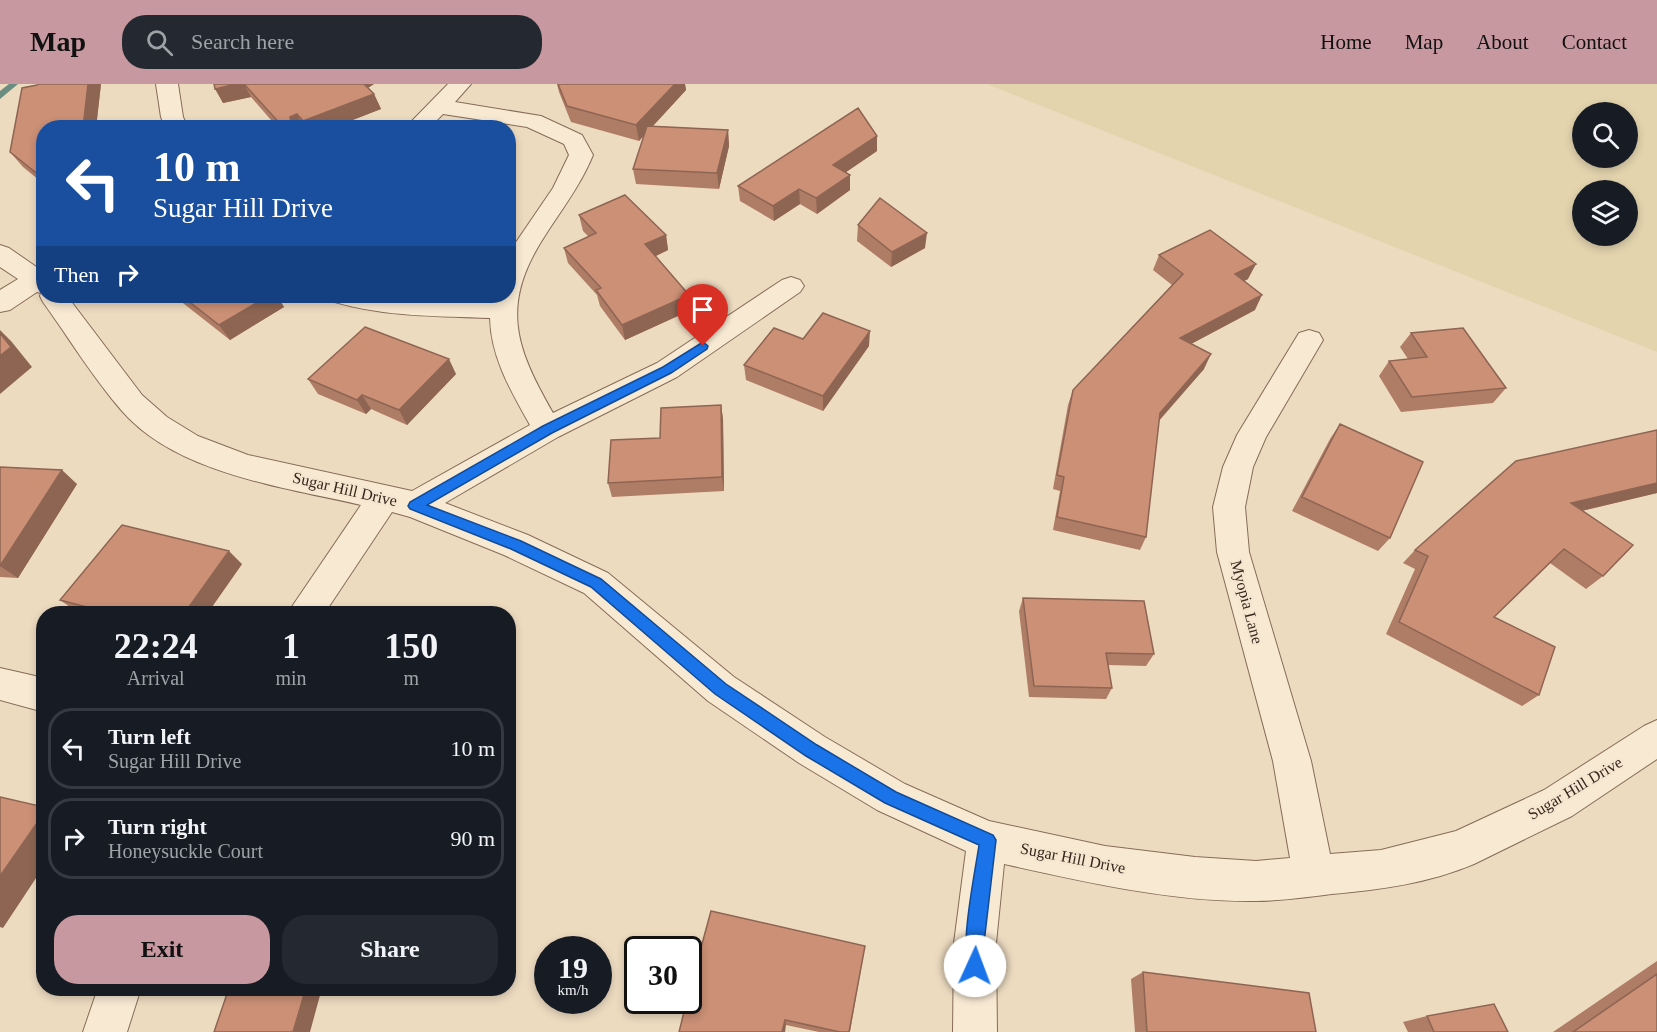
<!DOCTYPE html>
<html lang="en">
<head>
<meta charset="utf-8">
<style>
	body { margin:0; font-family:"Times New Roman",serif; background:#242831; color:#f1f3f6; height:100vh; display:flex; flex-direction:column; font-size:22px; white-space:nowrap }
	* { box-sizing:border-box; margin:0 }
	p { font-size:20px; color:#9ea1a6 }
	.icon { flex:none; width:33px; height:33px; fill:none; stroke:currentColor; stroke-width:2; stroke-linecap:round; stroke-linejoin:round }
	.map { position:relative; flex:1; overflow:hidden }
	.drawer { position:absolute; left:36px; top:522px; width:480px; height:390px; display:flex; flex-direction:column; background:#171b24; border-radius:24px; box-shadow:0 3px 9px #0003 }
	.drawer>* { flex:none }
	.banner { position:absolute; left:36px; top:36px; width:480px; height:183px; border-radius:24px; box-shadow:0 3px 9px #0003; background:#1a4fa0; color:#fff; overflow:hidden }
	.controls { position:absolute; left:1572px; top:18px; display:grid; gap:12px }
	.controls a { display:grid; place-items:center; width:66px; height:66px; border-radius:50%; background:#171b24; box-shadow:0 3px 9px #0003; font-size:30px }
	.speed { position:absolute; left:534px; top:852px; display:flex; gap:12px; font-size:30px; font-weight:700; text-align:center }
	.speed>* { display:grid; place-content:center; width:78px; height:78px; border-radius:50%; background:#171b24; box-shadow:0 3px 9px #0003; line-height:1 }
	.speed small { font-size:15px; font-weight:400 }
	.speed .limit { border:3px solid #111; border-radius:9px; background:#fff; color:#111 }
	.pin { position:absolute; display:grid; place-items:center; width:51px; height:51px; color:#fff; margin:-62px -26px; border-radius:50% 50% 50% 0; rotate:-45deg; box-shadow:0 0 6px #0007 }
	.pin .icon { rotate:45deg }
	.me { position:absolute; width:66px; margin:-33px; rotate:2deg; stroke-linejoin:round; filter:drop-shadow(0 0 4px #0008) }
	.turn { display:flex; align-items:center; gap:21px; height:126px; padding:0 18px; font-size:27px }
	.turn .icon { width:78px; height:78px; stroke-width:2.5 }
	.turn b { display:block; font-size:42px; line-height:51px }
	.then { display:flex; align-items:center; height:57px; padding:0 18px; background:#0003; gap:12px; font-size:22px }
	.eta { display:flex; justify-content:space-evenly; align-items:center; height:102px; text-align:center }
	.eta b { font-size:36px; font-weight:600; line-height:42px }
	.primary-button { display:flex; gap:12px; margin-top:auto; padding:12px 18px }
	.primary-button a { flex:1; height:69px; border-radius:24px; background:#c7989f; color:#111; font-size:24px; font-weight:600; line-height:69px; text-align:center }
	.primary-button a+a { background:#242831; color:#f1f3f6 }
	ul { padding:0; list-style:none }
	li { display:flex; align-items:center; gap:18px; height:81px; margin:0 12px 9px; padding:0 6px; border:3px solid #363941; border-radius:24px }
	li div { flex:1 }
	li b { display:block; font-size:22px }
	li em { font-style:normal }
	header { display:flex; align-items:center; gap:36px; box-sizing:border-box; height:84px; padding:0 30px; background:#c7989f; color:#111 }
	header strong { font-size:28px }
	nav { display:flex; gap:33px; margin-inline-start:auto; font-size:21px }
	.search { width:420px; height:54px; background:#242831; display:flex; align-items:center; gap:15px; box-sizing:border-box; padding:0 21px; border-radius:24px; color:#9ea1a6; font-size:22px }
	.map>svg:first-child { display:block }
	.farmland { fill:#e3d4ae; fill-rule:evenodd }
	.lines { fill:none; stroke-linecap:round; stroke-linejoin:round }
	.stream { fill:#6a8d81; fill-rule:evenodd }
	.minor-casing { stroke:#866c58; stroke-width:2 }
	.minor { fill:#f8e9d3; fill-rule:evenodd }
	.wall { fill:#af7c65 }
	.shaded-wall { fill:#8e6553 }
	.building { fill:#cb9076; stroke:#8e6553; stroke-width:1.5 }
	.route { fill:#1a73e8; stroke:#114b97; stroke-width:1.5 }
	.labels { text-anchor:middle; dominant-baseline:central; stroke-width:5; stroke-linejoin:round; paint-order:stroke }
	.street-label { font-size:16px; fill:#36261d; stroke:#f5e6cf }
</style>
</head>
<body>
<header>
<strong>Map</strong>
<div class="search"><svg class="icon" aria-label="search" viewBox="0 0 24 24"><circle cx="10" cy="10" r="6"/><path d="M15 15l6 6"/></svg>Search here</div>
<nav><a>Home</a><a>Map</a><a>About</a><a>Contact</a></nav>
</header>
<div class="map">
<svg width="1657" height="948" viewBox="0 0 1657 948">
	<rect width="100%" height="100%" fill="#eddbc0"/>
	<path class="farmland" d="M987,0h670v268l-613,-245zM1582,28h46v46h-46zM1582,106h46v46h-46z"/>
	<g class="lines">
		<path class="stream" d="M9,0h9l-18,15v-8z"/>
		<g class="minor-casing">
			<path id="minor" d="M156,0h22l5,33 5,11h-23l-4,-11z
				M448,0h23l-16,18 86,14 41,19 11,20c-12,29 -30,53 -47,79 -46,70 -32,111 7,179l104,-50 125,-83 9,-3 9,3 4,6 -4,6 -123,85 -119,60 -113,66 83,32 80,38 126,104 91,60 80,47 84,37 116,25 90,11 61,4 34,-3 -17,-97 -56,-209 -4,-45 10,-40 14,-32 62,-102 10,-3 10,3 4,7 -57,97 -13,30 -8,40 4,45 62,209 19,93 51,-4 75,-19 88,-41 100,-64 13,-6v39l-85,57 -98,48c-45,19 -94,26 -142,30 -25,3 -51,7 -76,7 -85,1 -170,-19 -252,-37l-8,79 1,89h-44l1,-89 12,-92 -89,-41 -78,-47 -91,-62 -124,-108 -80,-38 -94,-38 -18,-5 -68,102h-37l74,-109c-77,-18 -184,-31 -239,-94 -29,-33 -53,-73 -79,-109l-3,-6 1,-3 -4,-1 -27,18 -10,2v-22l18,-11 -18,-12v-22l9,3 29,20 6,-2v30h23l75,99 25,22 31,19 50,19 164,36 118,-66c-19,-34 -39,-67 -40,-107 -52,-2 -104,-1 -155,-16l-3,-6 160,3 1,-3h15v-42l45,-66 16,-33 -5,-11 -37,-17 -84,-13 -14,14h-24z
				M0,584l44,10v34l-44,-12z
				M98,904h43l-14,44h-44z"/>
		</g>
		<use href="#minor" class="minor"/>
	</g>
	<path class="wall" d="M38,0h63l-5,44h-52v56l-21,-17 -13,-15z
		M214,0h160l-6,4 6,6 7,15 -49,19h-54l-27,-31 -28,6z
		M557,0h128l1,6 -33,36 75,4 1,16 -10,43 -83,-5 -3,-15 11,-34 -5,6 -68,-19 -12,-30z
		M877,67l-31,21 4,18 -33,24 -17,-10 -26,17 -34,-20 -2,-15z
		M579,131l87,20 2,15 -13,6 36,54 -66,30 -25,-34 -3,-11 -29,-32 -4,-15 25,-11 -6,-6z
		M858,141l67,23 -34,19 -34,-26z
		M1159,171l89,24 -4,2 11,29 -64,34 13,25 -45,52 -13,116 -6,13 -87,-20 7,-39 -7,-2 15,-84 5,-15 99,-105 -19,-15z
		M174,212h103l7,11 -54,33z
		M1411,249l95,55 -13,15 -92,9 -22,-36 10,-15 19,-2 -8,-12z
		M803,255l66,7 -46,65 -77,-31 -2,-15z
		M456,290l-49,51 -36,-16 -5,5 -48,-20 -10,-15z
		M721,321l2,14 1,72 -112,6 -4,-14 52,-45z
		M1340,340l50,114 -12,13 -86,-40 38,-72z
		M1657,346v63l-75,18 21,65 -17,13 -36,-26 -56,54 45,78 -17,11 -136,-72 29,-65 -12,-6 12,-13z
		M0,383l77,17 -59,94 -18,-1z
		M242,480l-35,50h-124l-6,-2 -17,-12z
		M1023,514l131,56 -8,12 -38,-1 4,23 -6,11 -77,-2 -10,-86z
		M865,862l-15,86h-31l-33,-7 -107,7z
		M1657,877v71h-104z
		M1143,888l173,60h-181l-4,-53z
		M1427,932l81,16h-100l-5,-10z"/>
	<path class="shaded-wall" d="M88,0h13l-5,44h-13z
		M236,0h8l7,13 -28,6 -8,-14z
		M360,0h14l-11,7z
		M675,0h10l1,6 -47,51 -3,-16z
		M374,10l7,15 -49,19h-25l-4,-7z
		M297,30l7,14h-12l-2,-11z
		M728,46l1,16 -10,43 -2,-16z
		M877,52v15l-44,30v-16z
		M509,72l5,15 -6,5z
		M850,91v15l-33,24 -1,-16z
		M799,105l1,15 -26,17 -1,-15z
		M927,149l-2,15 -34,19 1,-15z
		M666,151l2,15 -20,10 -3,-16z
		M1256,180l-8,15 -20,10 7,-15z
		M689,211l2,15 -66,30 -3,-15z
		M1262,211l-7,15 -81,43 6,-15z
		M268,212h9l7,11 -54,33 -11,-15z
		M0,246l11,11 21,26 -32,27z
		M870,247l-1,15 -46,65v-15z
		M1211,270l-7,15 -51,58 7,-14z
		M449,275l7,15 -49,51 -8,-15z
		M362,311l9,14 -5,5 -9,-14z
		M721,321l2,14 1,72 -2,-14z
		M62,386l15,14 -59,94 -18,-12z
		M1657,399v10l-102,24 16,-14z
		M229,467l13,13 -35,50h-23z
		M44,729v53l-41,62 -3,-1v-51z
		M306,904h16l-12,44h-17z
		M785,936l1,5 -1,7h-3z"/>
	<path class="building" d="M38,0h50l-5,44h-39v51l-34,-27 12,-64 15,-3z
		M214,0h22l-21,5z
		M244,0h120l10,10 -71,27 -6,-7 -7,3 2,11h-8z
		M558,0h117l-39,41 -69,-19z
		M858,24l19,28 -44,29 17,10 -34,23 -17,-9 -26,17 -35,-20z
		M647,42l81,4 -11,43 -84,-4z
		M625,111l41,40 -21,9 44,51 -67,30 -26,-35 5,-2 -37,-40 32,-15 -17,-18z
		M880,114l47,35 -35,19 -34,-27z
		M1210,146l46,34 -21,10 27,21 -82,43 31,16 -51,59 -14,124 -89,-20 7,-40 -7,-2 16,-85 110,-116 -24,-19z
		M182,212h86l-49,29z
		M823,229l47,18 -47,65 -79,-31 30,-37 29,11z
		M365,243l84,32 -50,51 -37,-15 -5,5 -49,-21z
		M1463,244l43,60 -94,9 -23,-36 38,-4 -16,-24z
		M0,249l11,14 -11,9z
		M721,321l1,72 -114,6 3,-43 49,-2 1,-30z
		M1340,340l83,38 -33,76 -88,-41z
		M1657,346v53l-86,20 62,42 -30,31 -39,-27 -70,68 61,30 -16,48 -140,-73 29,-66 -13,-6 101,-89z
		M0,383l62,3 -62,96z
		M122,441l107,26 -45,63h-71l-53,-14z
		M1023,514l121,3 10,53 -48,-1 6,35 -78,-2z
		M0,713l44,10v6l-44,63z
		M711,827l154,35 -16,86h-9l-55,-12 -3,12h-103l8,-32h1v-5z
		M1143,888l166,21 7,39h-169z
		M1657,890v58h-84z
		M229,904h77l-13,44h-79z
		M1494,920l14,28h-74l-7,-16z"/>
	<path class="route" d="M703,258l5,4 -1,3 -36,24 -119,60 -125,72 94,36 80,38 125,105 91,61 79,47 97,43 3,5 -12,103v23l-3,6 -6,2 -6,-2c-10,-23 6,-99 10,-127l-94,-42 -79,-47 -91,-62 -124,-107 -80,-38 -101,-40 -2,-3 2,-4 133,-76 120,-59z"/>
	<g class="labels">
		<g class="street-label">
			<text transform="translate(345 405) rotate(13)">Sugar Hill Drive</text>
			<text transform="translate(1247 518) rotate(75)">Myopia Lane</text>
			<text transform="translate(1575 704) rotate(-31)">Sugar Hill Drive</text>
			<text transform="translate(1073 774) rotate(11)">Sugar Hill Drive</text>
		</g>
	</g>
</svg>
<div class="controls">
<a><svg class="icon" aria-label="search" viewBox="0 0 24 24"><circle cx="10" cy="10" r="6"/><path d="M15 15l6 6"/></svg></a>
<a><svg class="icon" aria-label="layers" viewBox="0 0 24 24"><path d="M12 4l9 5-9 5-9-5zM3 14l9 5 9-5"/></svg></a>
</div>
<div class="speed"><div>19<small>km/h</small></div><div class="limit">30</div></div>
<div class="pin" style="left:703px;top:262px;background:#d93025"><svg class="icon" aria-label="arrive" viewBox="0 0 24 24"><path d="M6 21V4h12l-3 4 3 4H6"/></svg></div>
<svg class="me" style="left:975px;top:882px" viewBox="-20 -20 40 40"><circle r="19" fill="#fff"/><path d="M0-13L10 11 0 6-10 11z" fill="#1a73e8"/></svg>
<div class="banner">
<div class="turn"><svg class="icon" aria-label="left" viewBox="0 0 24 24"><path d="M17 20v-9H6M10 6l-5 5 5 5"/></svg><div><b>10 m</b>Sugar Hill Drive</div></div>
<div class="then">Then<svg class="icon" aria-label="right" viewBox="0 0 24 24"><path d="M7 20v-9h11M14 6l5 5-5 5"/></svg></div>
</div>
<section class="drawer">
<div class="eta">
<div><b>22:24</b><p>Arrival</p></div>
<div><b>1</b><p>min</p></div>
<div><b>150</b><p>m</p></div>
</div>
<ul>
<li><svg class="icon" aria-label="left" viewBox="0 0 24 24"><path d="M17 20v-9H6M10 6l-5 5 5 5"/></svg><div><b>Turn left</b><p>Sugar Hill Drive</p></div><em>10 m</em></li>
<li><svg class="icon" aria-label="right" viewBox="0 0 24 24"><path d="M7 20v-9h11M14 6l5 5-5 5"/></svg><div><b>Turn right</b><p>Honeysuckle Court</p></div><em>90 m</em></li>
</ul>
<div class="primary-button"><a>Exit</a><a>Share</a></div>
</section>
</div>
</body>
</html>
